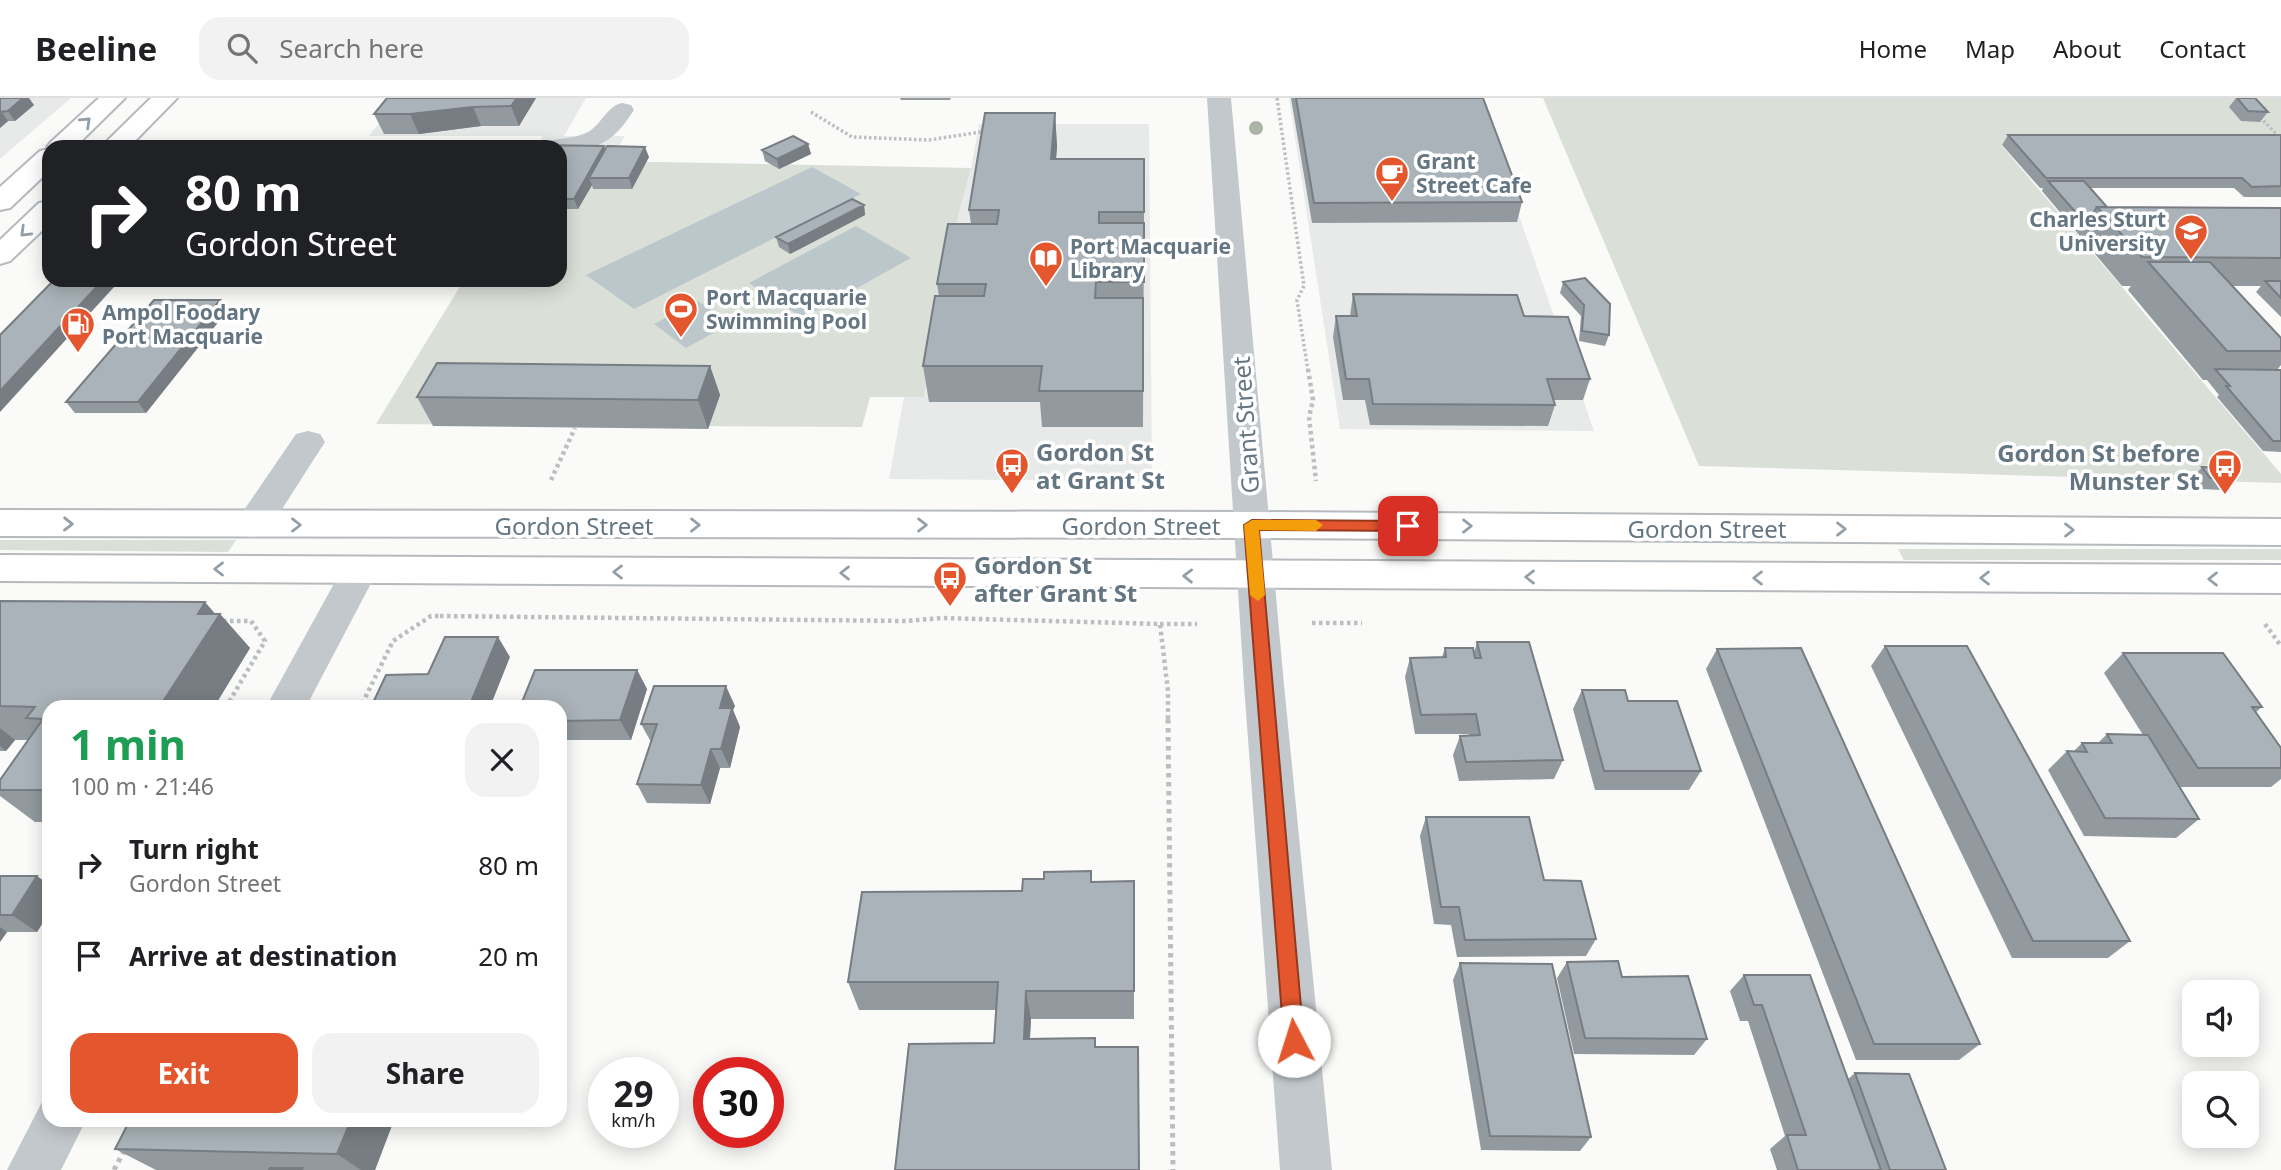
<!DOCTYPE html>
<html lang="en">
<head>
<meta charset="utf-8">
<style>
	body { margin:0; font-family:"Noto Sans",sans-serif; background:#f2f2f2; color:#202124; height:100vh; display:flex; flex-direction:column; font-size:26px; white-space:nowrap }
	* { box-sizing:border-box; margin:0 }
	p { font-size:23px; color:#757577 }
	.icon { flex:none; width:38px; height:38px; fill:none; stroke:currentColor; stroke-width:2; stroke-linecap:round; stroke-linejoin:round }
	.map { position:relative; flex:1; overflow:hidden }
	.side { position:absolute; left:42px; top:602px; width:525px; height:427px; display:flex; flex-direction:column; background:#fff; border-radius:21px; box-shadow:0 4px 18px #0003 }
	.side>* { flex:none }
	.guide { position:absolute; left:42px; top:42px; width:525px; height:147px; border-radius:21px; box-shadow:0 4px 18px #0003; background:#202124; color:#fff; overflow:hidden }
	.buttons { position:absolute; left:2182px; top:882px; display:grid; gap:14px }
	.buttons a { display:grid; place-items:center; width:77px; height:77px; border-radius:14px; background:#fff; box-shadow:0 4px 18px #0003; font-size:35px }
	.speed { position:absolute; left:588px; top:959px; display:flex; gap:14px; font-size:35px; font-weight:700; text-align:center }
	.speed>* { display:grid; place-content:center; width:91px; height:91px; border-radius:50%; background:#fff; box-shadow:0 4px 18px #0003; line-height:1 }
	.speed small { font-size:18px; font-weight:400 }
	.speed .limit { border:10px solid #d22; background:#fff; color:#111 }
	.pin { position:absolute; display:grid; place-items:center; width:60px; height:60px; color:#fff; margin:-30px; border-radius:14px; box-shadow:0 4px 10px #0006 }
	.me { position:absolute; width:77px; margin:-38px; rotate:355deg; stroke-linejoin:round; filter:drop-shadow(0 0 5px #0008) }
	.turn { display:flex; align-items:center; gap:24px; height:147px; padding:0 28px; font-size:32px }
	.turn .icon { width:91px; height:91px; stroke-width:2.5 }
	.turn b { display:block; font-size:49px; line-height:60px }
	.round { display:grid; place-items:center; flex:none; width:74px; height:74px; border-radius:21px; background:#f2f2f2 }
	.head { display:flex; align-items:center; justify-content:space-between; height:119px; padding:0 28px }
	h1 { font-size:42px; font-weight:700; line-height:52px; color:#1e9e55 }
	.button { display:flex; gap:14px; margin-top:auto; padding:14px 28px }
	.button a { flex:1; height:80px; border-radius:21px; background:#e4572e; color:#fff; font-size:28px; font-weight:700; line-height:80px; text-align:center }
	.button a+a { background:#f2f2f2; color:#202124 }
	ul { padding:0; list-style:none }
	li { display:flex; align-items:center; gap:21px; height:91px; padding:0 28px }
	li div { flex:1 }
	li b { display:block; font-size:26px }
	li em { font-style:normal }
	header { display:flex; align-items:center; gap:42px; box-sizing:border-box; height:98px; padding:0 35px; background:#fff; border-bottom:2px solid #e0e0e0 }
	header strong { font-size:33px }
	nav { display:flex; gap:38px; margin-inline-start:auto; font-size:24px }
	.search { width:490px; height:63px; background:#f2f2f2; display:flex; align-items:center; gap:18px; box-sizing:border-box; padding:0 24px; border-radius:21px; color:#757577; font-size:26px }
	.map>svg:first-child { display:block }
	.built { fill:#e8e9e9 }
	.green { fill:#dadfd7 }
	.water { fill:#bbc7cb }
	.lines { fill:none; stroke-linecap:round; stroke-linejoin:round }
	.major-casing { stroke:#b5babe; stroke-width:4 }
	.path-far2 { stroke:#bbbfc2; stroke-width:3.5; stroke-dasharray:2.5 2.5; stroke-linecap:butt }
	.path-far1 { stroke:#bbbfc2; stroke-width:4.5; stroke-dasharray:3.5 3.5; stroke-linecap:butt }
	.path { stroke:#bbbfc2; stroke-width:5; stroke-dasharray:4.5 4.5; stroke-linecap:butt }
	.minor { fill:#c3c8cc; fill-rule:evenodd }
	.major { fill:#fff; fill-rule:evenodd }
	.tree { fill:#aab4a7 }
	.wall { fill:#929a9f }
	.shaded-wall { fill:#777d82 }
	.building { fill:#aab3b9; stroke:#777d82; stroke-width:2 }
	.oneway { stroke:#939fa8 }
	.route { fill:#e4572e; stroke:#94391e; stroke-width:2 }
	.slow { fill:#f59e0b }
	.labels { text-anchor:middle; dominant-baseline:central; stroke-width:7; stroke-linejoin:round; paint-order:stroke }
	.far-poi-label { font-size:21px; font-weight:bold; fill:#657683; stroke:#fff; text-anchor:start }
	.street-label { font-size:24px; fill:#657683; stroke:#fff }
	.poi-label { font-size:24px; font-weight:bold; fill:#657683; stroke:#fff; text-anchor:start }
</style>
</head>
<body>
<header>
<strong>Beeline</strong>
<div class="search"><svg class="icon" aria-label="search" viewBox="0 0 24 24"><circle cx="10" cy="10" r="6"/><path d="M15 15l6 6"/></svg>Search here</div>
<nav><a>Home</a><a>Map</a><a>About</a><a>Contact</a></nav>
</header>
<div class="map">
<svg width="2281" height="1072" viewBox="0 0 2281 1072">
	<rect width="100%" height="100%" fill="#fafaf8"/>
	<path class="built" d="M0,0h71l-71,61z
		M399,0h187l-22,38h61l-44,76 -21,-65h-23l6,-11h-174z
		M1289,0h189l116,333 -254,-2z
		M979,26h170l3,357 -263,-2 15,-82h20l22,-135 25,-94z"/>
	<path class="green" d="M1543,0h738v48l-280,-1 280,329v9l-582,-17z
		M603,63l368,7 -25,94 -22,135h-54l-8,30 -486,-3 88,-144h96v-94z
		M0,442h236l-8,12 -228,-2z
		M1898,451h383v11h-377z"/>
	<path class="water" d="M812,69l49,27 -227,115 -48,-34z
		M856,128l55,32 -108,60 -54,-35z
		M698,203l32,23 -44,24 -32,-24z"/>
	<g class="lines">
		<g class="major-casing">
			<path id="major" d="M99,0h26l-50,49h-26v24l-39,37 -10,2v-23l40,-36 9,-2 -2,-2 4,-5z
				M151,0h26l-48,49h-28z
				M49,103v23l-39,37 -10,3v-24l39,-37z
				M0,412l1252,2 1029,7v26l-1029,-7 -1252,-2z
				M0,457l2281,10v28l-2281,-12z"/>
		</g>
		<path class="path-far2" d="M1277,0l27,188 -7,14 11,71
			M811,14l41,25 77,3 58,-9
			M2260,19l21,22"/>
		<path class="path-far1" d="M1308,271l5,31 -4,17 7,64
			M551,382l24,-52
			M440,518l466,5 36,-3 218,6 8,67v30
			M223,523h28l14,20 -39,66
			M1312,525h50
			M1160,526h37
			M2265,526l16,22
			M356,609l7,-5 30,-61 38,-25h9"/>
		<path class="path" d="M1168,621l5,451
			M114,1072l11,-21"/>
		<path class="minor" d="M1207,0h24l53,587 48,485h-52l-36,-485z
			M622,5l9,2 3,5c-22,34 -35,38 -74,44v-7h-21l4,-5c14,-4 32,-3 45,-10 14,-8 19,-26 34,-29z
			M308,333l12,3 5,8 -59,92 -13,4 -13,-4 -5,-9 5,-9 56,-82z
			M360,458l13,4 5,10 -72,137h-40l81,-147z
			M49,1001v21h37l-25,50h-54l35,-68z"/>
		<use href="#major" class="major"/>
	</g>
	<circle class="tree" cx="1256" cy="30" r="7"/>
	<path class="wall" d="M0,0l34,7 -19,16h-7l-8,7z
		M536,0l-17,28h-38l-62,8h-35l-10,-20z
		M900,0h51l-1,2h-49z
		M1291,0h192l39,104 -5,20 -205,1z
		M2236,0h19l13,14 -8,10 -19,-1 -12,-14z
		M1055,15l2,34 -1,12 88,53 -1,215h-101l-2,-25h-111l-6,-36 16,-70 -2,-12 34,-60 -2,-14z
		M2008,37h273v62h-37l-10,-9h-143l16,19 174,1v109l-25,-25 5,-6h-29l49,52v27l-4,5h4v82l-18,-1 -46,-54 2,-2 -12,-15h-4l-75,-90 3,-4h-9l-80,-95 1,-3h-3l-38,-43z
		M808,46l3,10 -32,15 -14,-8 -3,-11z
		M604,48l1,4 44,7 -17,32h-39l-1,-4 -14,24h-18v-62z
		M864,107l1,10 -75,39 -11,-7 -3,-10z
		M1585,180l24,57 -4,11 -26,-5 2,-25 -21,-23 3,-11z
		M1353,196l171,22 66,63 -7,21h-30l2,5 -7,21 -178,-1 -5,-25h-22l-10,-63 3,-21h14z
		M220,202l7,11 -81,102h-71l-9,-11z
		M710,268l10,29 -12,34 -275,-3 -16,-29z
		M2202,369l30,12 -9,11 -22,-1 -8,-11z
		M0,503l220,13 30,34 -36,59h-165v115h-14l-35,-26v-16l28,-40h-13l-9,11h-6z
		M1477,544l86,118 -9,19 -95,2 -6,-26 7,-19 9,-1v-1h-54l-10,-57 5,-19 32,-1 3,-9 29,5z
		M1885,548l245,295 -22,17h-96l-141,-292z
		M1717,551l263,395 -21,16h-103l-150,-391z
		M2123,555l139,54 -6,5 25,36v31l-10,8h-92l20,32 -23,19 -92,-2 -36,-66 19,-19h7l8,-8h16l9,-9 36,1 -39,-62z
		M637,572l10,19 -16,51h-71v-33z
		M1582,592l46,11 73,70 -12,19h-94l-22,-81z
		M735,608l-2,4 7,17 -10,41h-10l-10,36 -63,-1 -10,-19 14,-42 -10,-18z
		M1426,719l118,63 52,59 -10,17 -129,1 -6,-32 -17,-1 -14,-88z
		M0,778h37l12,9v28l-12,19h-30l-7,10z
		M1134,783v138h-103l-1,20 65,8 44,123 -145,-127 2,-33h-137l-11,-28 174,-91 70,-9z
		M1567,864l140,77 -13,16 -120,-1 -17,-76z
		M1460,865l131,174 -11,14 -99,-1 -28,-170z
		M1744,877l104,104 7,-6 91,97h-169l-7,-21 15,-13 -37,-115h-8l-10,-30z
		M394,1022l-19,50h-219l-41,-21z"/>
	<path class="shaded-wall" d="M23,0h6l5,7 -19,16 -7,-10z
		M517,0h19l-17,28 -8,-20z
		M473,9l8,19 -62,8 -9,-20z
		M1,13l7,10 -8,7v-16z
		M1055,15l2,34 -4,46 -2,-34z
		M808,46l3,10 -32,15 -2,-10z
		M604,48l3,10 -18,22 3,7 -14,24 -4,-10z
		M645,49l4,10 -17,32 -3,-11z
		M864,107l1,10 -75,39 -2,-10z
		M103,182h6l5,7 -114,125v-21z
		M220,202l7,11 -81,102 -8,-11z
		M710,268l10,29 -12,34 -10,-29z
		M205,504l13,15 2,-3 30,34 -36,59h-48l-4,-4 36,-89z
		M498,539l12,20 -20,50h-21z
		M637,572l10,19 -16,51 -11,-20z
		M726,588l9,20 -2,4 7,17 -10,41 -9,-19 -1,-41z
		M0,630l15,12 -9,11 -6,-5z
		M711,651l9,19 -10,36 -9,-19z
		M37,778l12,9v28l-12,19 -25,-17z
		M0,829l7,5 -7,10z
		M1026,893l5,28 -3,47 -4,-27z
		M351,1022h43l-19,50h-14l-24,-16z"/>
	<path class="building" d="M0,0h23l-15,13 -8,1z
		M387,0h130l-6,8 -38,1 -63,7h-36z
		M1296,0h187l39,104 -208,1z
		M2237,0h18l13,14 -20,-1z
		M985,15h70l-4,46h93v53h-45v11h45v59h-48l-1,16h48v93h-104l3,-25h-119l12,-70h49l2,-12h-49l11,-60h49l2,-14h-30z
		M2008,37h273v51l-29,1 -10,-9h-196z
		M793,38l15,8 -31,15 -15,-9z
		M535,47l69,1 -30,53h-14v-52h-26z
		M607,48l38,1 -16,31h-40z
		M2048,83h36l23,26h-10l-11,17z
		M852,101l12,6 -76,39 -12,-7z
		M2097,109l184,1v50l-139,-1z
		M2148,164h62l71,76v13h-54z
		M1585,180l25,26 -1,31 -27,-4 2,-26 -21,-23z
		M54,182h49l-103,111v-56z
		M2265,183h16v17z
		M1353,196l164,1 7,21 44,1 22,62h-43l8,26 -182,-1 -4,-25h-23l-10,-63h21z
		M154,202h66l-82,102h-72z
		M437,265l273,3 -12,34 -281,-3z
		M2215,271l66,1v71h-8l-47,-55h4z
		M2202,369l22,1 8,11 -22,-1z
		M0,503l205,1 -7,12h22l-58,89h-21l-3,4h-89v83h-49v-10l43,-61 -17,-1 9,-11 -35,-1z
		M445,539h53l-29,70h-98l15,-32 42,-1z
		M1477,544h52l34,118 -97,2 -6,-26 20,-1 -4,-21 -55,1 -11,-57 36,-1 -1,-9h28l2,10h6z
		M1885,548h82l163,295h-97z
		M1801,550l179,396h-106l-157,-395z
		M2123,555h100l39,54h-10l29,41v20h-83z
		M535,572h102l-17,50 -60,1v-14h-40z
		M654,588h72l-6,22h12l-11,41h-10l-10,36 -64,-1 20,-60h-16z
		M1582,592h43l3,11h49l24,70h-97z
		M2107,636l41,1 51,84 -94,-1 -38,-67 20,1 -5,-9h30z
		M1426,719h103l15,63 37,1 15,58 -131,1 -6,-33h-18z
		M1091,773v11l43,-1v110h-108l-2,48 71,-1v9h43l1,123h-244l14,-126 85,-1 4,-61h-150l14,-90 160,-1 1,-12h21v-7z
		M0,778h37l-25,39h-12z
		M1618,863l4,16 66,-1 19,63 -122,-1 -18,-76z
		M1460,865l92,1 39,173 -101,-1z
		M1744,877h66l71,195h-83l-11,-35h19l-44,-130h-8z
		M1855,975l54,1 37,96h-56z
		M130,1022h221l-14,34 -222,-5z
		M270,1070h33l-1,2h-33z"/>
	<defs><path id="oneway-chevron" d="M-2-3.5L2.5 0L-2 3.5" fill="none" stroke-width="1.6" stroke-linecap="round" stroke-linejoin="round" transform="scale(1.75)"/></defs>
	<g class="oneway">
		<use href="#oneway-chevron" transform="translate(86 24) rotate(-43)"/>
		<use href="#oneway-chevron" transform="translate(25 134) rotate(136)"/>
		<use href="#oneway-chevron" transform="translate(68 426) rotate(1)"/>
		<use href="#oneway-chevron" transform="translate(296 427)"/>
		<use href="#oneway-chevron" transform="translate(695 427)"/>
		<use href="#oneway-chevron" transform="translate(922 427)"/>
		<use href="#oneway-chevron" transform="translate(1467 428)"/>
		<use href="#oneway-chevron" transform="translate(1841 431)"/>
		<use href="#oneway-chevron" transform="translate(2069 432)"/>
		<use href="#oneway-chevron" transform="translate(219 471) rotate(-180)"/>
		<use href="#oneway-chevron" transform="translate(618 474) rotate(-180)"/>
		<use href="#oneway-chevron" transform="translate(845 475) rotate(-180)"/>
		<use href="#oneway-chevron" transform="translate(1188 478) rotate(-179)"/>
		<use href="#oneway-chevron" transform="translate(1530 479) rotate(-180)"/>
		<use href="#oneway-chevron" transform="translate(1758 480) rotate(-180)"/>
		<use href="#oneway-chevron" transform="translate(1985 480) rotate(-180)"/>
		<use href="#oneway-chevron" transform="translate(2213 481) rotate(-180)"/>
	</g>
	<path class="route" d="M1252,422l156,1 8,5 -8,5 -149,-1 45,511 -3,7 -7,3 -7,-3 -3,-7 -40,-516z"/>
	<path class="slow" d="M1252,422h64l7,5 -7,6 -57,-1 6,65 -7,6 -8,-6 -6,-70z"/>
	<defs>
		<g id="cafe-pin" transform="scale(1.75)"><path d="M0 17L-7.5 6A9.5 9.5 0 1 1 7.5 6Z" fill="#e4572e" stroke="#fff"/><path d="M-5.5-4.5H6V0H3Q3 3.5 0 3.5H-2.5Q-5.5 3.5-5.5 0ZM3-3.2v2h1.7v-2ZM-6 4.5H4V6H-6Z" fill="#fff"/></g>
		<g id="university-pin" transform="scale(1.75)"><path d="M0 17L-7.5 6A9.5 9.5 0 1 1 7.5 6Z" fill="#e4572e" stroke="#fff"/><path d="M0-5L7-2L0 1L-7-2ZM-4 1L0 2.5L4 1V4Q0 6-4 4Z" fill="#fff"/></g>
		<g id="library-pin" transform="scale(1.75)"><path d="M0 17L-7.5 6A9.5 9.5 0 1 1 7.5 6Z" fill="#e4572e" stroke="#fff"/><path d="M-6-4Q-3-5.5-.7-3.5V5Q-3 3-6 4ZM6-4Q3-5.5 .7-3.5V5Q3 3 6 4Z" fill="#fff"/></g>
		<g id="stadium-pin" transform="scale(1.75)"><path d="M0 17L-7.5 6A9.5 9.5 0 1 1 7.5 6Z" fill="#e4572e" stroke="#fff"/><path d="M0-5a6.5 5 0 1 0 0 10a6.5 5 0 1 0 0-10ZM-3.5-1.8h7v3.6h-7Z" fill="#fff"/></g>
		<g id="fuel-pin" transform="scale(1.75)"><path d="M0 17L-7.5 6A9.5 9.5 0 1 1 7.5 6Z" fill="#e4572e" stroke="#fff"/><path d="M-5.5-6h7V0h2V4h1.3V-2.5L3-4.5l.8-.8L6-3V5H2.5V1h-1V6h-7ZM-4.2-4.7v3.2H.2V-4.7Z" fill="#fff"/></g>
		<g id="bus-pin" transform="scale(1.75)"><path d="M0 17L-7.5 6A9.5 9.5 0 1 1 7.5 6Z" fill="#e4572e" stroke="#fff"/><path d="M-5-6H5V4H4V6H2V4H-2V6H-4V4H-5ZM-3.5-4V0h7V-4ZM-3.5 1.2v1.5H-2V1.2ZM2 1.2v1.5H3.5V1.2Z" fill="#fff"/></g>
	</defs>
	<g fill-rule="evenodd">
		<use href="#cafe-pin" x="1392" y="75"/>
		<use href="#university-pin" x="2191" y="133"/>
		<use href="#library-pin" x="1046" y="160"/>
		<use href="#stadium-pin" x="681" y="211"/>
		<use href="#fuel-pin" x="78" y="226"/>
		<use href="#bus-pin" x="1012" y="367"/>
		<use href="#bus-pin" x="2225" y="368"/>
		<use href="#bus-pin" x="950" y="480"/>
	</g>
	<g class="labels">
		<g class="far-poi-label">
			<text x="1416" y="63">Grant<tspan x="1416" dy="24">Street Cafe</tspan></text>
			<text x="2166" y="121" text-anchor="end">Charles Sturt<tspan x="2166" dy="24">University</tspan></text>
			<text x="1070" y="148">Port Macquarie<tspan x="1070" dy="24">Library</tspan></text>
			<text x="706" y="199">Port Macquarie<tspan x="706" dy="24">Swimming Pool</tspan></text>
			<text x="102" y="214">Ampol Foodary<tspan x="102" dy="24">Port Macquarie</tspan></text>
		</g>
		<g class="street-label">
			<text transform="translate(1245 327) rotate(-94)">Grant Street</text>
			<text x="574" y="427">Gordon Street</text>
			<text x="1141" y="427">Gordon Street</text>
			<text x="1707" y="430">Gordon Street</text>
		</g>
		<g class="poi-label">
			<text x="1036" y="353">Gordon St<tspan x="1036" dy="28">at Grant St</tspan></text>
			<text x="2200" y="354" text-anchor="end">Gordon St before<tspan x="2200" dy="28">Munster St</tspan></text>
			<text x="974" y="466">Gordon St<tspan x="974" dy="28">after Grant St</tspan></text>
		</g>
	</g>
</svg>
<div class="buttons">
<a><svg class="icon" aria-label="sound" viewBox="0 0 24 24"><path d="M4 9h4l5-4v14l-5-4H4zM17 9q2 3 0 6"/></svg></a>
<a><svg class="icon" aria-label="search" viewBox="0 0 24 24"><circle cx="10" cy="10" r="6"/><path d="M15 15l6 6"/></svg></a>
</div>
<div class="speed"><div>29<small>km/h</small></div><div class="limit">30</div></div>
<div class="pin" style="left:1408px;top:428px;background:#d93025"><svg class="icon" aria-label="arrive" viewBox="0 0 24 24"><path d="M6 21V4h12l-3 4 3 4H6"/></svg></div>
<svg class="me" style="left:1294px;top:943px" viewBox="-20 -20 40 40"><circle r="19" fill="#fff"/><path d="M0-13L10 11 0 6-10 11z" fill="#e4572e"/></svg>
<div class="guide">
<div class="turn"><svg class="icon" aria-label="right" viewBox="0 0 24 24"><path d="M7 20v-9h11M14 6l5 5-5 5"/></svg><div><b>80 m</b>Gordon Street</div></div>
</div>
<section class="side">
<div class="head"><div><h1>1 min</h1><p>100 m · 21:46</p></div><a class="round"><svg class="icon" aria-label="close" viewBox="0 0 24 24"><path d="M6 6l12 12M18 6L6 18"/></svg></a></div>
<ul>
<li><svg class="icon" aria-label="right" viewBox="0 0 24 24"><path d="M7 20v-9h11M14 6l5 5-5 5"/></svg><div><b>Turn right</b><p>Gordon Street</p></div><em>80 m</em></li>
<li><svg class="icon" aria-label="arrive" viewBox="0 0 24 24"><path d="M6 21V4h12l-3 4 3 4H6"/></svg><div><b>Arrive at destination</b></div><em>20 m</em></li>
</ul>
<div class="button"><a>Exit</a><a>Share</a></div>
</section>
</div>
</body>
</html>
